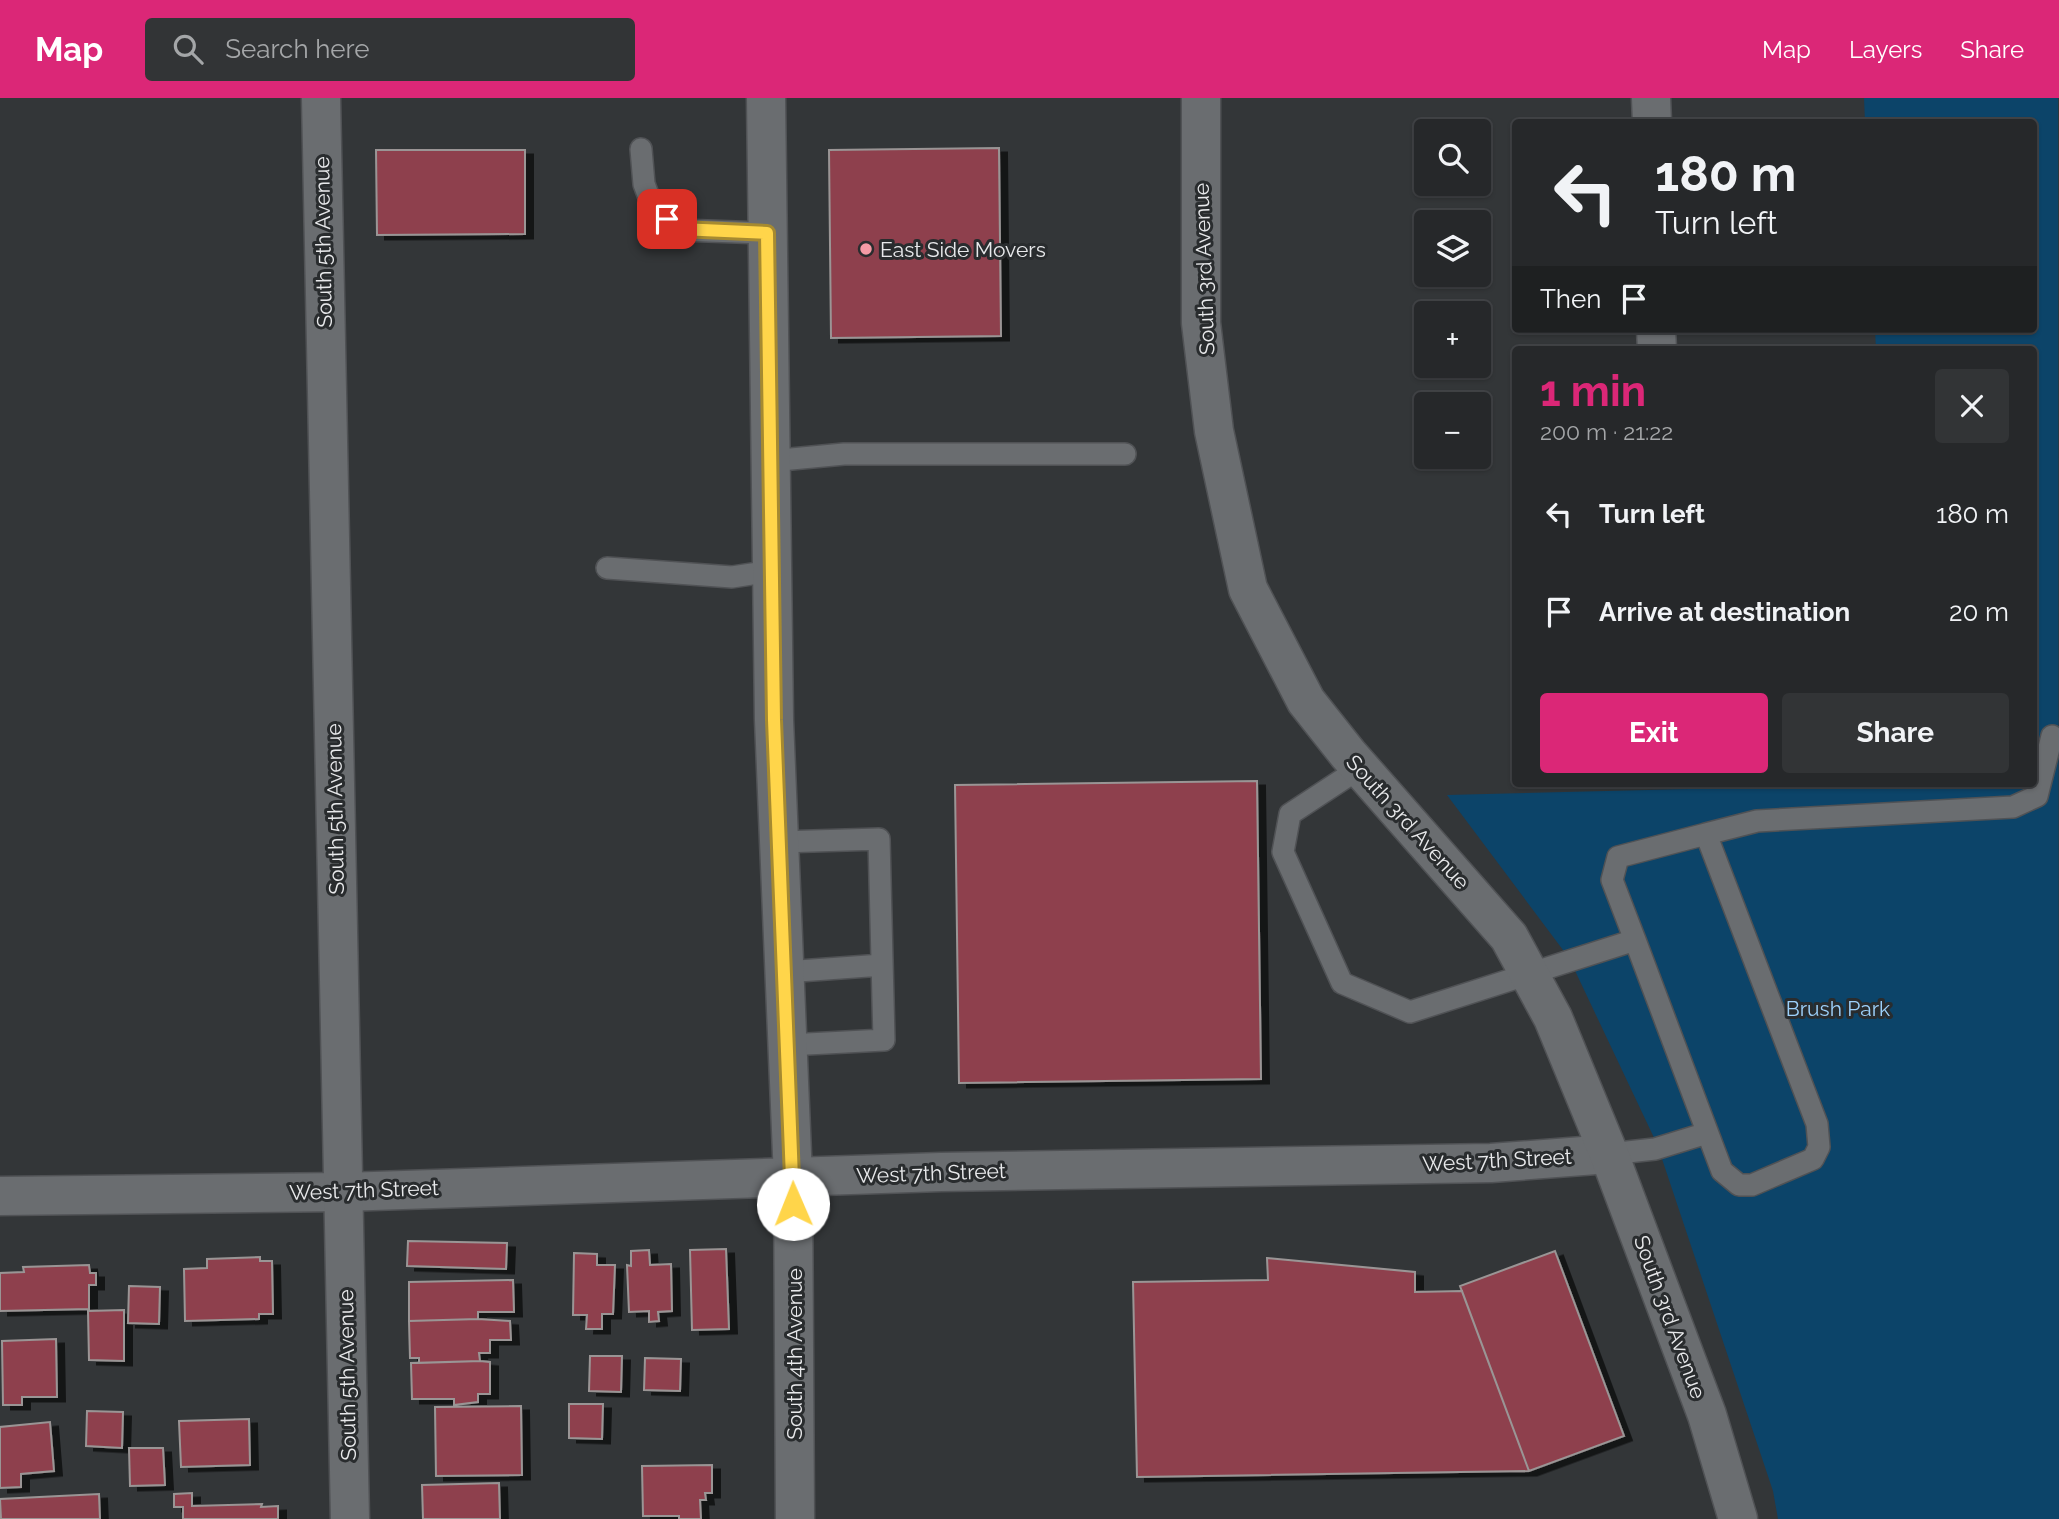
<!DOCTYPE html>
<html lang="en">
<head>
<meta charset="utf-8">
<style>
	body { margin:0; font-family:Raleway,sans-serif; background:#323436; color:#f1f3f6; height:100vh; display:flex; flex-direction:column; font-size:26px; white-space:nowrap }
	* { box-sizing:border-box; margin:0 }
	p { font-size:23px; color:#a4a6a8 }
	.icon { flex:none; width:38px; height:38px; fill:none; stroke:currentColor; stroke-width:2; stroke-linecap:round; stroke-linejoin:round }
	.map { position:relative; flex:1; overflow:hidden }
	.side { position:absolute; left:1512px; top:248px; width:525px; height:441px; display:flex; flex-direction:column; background:#26282a; border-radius:7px; box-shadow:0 2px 5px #0004,0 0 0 2px #424447 }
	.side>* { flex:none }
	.guide { position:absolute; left:1512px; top:21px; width:525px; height:214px; border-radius:7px; box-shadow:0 2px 5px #0004,0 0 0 2px #424447; background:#26282a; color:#f1f3f6; overflow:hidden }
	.fabs { position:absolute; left:1414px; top:21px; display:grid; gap:14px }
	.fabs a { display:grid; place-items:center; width:77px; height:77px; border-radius:7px; background:#26282a; box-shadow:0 2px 5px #0004,0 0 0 2px #424447; font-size:35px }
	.pin { position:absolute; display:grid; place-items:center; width:60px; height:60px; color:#fff; margin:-30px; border-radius:14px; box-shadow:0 4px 10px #0006 }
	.me { position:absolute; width:77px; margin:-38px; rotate:359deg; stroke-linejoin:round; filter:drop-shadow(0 0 5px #0008) }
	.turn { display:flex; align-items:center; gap:24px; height:147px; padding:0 28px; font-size:32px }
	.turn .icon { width:91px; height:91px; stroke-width:2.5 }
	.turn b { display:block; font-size:49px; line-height:60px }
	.then { display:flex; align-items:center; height:66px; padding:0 28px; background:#0003; gap:14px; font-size:26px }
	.round { display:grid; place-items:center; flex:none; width:74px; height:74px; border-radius:7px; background:#323436 }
	.headline { display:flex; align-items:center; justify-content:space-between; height:119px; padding:0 28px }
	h1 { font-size:42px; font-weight:700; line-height:52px; color:#db2777 }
	.action { display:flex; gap:14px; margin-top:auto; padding:14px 28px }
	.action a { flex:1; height:80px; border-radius:7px; background:#db2777; color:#fff; font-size:28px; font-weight:700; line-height:80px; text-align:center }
	.action a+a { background:#323436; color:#f1f3f6 }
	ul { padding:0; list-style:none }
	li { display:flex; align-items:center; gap:21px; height:98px; padding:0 28px }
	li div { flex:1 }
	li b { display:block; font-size:26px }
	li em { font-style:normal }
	header { display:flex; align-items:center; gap:42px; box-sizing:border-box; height:98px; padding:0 35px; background:#db2777; color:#fff }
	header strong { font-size:33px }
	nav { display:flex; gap:38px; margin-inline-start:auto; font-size:24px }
	.search { width:490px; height:63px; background:#323436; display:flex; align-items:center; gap:18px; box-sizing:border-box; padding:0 24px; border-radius:7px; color:#a4a6a8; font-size:26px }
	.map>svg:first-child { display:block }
	.green { fill:#0c4469 }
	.building { fill:#8e414d; stroke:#9a9595; stroke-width:2; filter:url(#shadow) }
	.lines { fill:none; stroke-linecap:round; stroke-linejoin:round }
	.service-casing { stroke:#505255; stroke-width:24 }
	.minor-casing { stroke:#505255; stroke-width:41 }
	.tertiary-casing { stroke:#505255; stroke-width:41 }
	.service { stroke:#6a6d70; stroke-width:21 }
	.minor { stroke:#6a6d70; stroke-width:38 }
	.tertiary { stroke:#6a6d70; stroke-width:38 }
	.route-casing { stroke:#a68a30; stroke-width:18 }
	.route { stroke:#ffd54a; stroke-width:12 }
	.poi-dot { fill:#f49aa5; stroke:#292c2e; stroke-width:2.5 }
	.labels { text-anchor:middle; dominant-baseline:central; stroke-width:6; stroke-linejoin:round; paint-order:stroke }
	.street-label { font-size:21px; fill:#e8e9eb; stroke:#292c2e }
	.poi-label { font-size:21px; fill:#e8e9eb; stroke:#292c2e; text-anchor:start }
	.park-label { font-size:21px; fill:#9dd1fb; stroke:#292c2e }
</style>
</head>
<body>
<header>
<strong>Map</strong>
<div class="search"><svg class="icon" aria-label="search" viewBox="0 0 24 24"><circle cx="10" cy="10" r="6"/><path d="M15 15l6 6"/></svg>Search here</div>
<nav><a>Map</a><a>Layers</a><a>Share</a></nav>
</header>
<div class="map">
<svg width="2059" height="1421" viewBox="0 0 2059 1421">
	<defs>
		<filter id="shadow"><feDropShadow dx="8" dy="4.5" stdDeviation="0" flood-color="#0009"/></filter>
	</defs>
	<rect width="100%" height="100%" fill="#333638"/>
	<path class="green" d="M1864,0h194l1,1421h-281l-5,-28 -116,-347 -88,-186 -122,-163 450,-11h137v-434h-158l-1,-21h159v-207h-169z"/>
	<path class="building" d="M999,50l2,188 -170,2 -2,-188z
		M376,52h149v84l-148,1z
		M1257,683l4,298 -302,4 -4,-298z
		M408,1143l99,2 -1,26 -99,-3z
		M726,1151l3,80 -37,1 -2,-80z
		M649,1152l1,15 21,-1 1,47 -14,1 1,9 -10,1v-11l-20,1 -2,-47 4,1v-15z
		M1555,1153l69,185 -95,35 -69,-185z
		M574,1155l23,1v11h18l-2,49h-11v15h-16l1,-14h-14z
		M260,1159v4h12l1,53h-14v5l-74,2 -1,-52 23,-1v-9z
		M1267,1160l148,14v20l47,-1 67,180 -392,6 -4,-195 135,-2z
		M89,1167l1,8h6v12h-7v24l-89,2v-38l24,-1 -1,-5z
		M513,1182l1,32h-36v7l-69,2v-39z
		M129,1188l31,1 -1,37 -31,-1z
		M124,1212v51l-35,-1 -1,-49z
		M478,1221l32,2 1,19h-21v13h-11l1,8 -61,2v-5h-9l-1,-37z
		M56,1241l1,58h-35v8h-19l-1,-64z
		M590,1258h32l-1,36 -32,-1z
		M645,1260l36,1 -1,32 -36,-1z
		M480,1263l10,1v32h-12v8l-24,3v-6h-42l-1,-36z
		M569,1306h34l-1,35 -33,-1z
		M521,1308l1,69 -86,1 -1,-69z
		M87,1313l36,1 -1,36 -36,-2z
		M249,1321l1,46 -69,2 -2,-46z
		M50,1324l4,49 -33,3v13l-21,1v-61z
		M129,1350h34l2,37 -35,1z
		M712,1367v28h-7l1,7h-6l1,19h-22v-3h-36l-1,-50z
		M499,1385l1,36h-77l-1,-34z
		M192,1395v13l70,-2 -1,3 17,-1v13h-95v-12h-9v-13z
		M99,1396l1,25h-99l-1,-20z"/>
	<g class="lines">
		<g class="service-casing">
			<path id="service" d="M641,51l3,35 9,24 27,22 87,3
				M770,363l74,-7h281
				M607,470l125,9 40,-6
				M1360,670l-70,46 -7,38 59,131 68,29 225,-72 87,231 17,14h13l61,-26 6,-12 -2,-23 -111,-290 -88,23 -6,23 23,60
				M1706,736l51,-13 256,-14 24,-11 15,-60
				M780,744l99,-3 5,201 -96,5
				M785,874l97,-7
				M1609,1056l46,-5 52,-16"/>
		</g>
		<g class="minor-casing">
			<path id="minor" d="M766,0l8,622 19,458 2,341
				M1651,0l1,24
				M1656,231l1,21
				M0,1098l343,-4 598,-20 550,-9 118,-9"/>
		</g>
		<g class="tertiary-casing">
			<path id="tertiary" d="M321,0l29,1421
				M1201,0v225l13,108 34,158 58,112 42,53 161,183 44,81 56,136 98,261 31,104"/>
		</g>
		<use href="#service" class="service"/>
		<use href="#minor" class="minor"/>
		<use href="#tertiary" class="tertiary"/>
	</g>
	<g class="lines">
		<g class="route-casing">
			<path id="route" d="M667,121l13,10 87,4 7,487 19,484"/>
		</g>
		<use href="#route" class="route"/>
	</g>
	<circle class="poi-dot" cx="866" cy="151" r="7"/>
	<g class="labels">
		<g class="street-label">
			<text transform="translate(323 144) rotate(-91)">South 5th Avenue</text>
			<text transform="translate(1204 171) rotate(-92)">South 3rd Avenue</text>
			<text transform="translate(335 711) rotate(-91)">South 5th Avenue</text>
			<text transform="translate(1408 724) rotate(48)">South 3rd Avenue</text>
			<text transform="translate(1497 1062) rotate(-3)">West 7th Street</text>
			<text transform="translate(931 1075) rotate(-2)">West 7th Street</text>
			<text transform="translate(364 1092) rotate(-2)">West 7th Street</text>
			<text transform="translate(1670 1219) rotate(70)">South 3rd Avenue</text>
			<text transform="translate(794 1256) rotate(-90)">South 4th Avenue</text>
			<text transform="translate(347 1277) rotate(-91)">South 5th Avenue</text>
		</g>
		<g class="poi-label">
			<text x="880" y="151">East Side Movers</text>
		</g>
		<g class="park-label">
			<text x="1838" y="910">Brush Park</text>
		</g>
	</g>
</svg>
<div class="fabs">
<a><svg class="icon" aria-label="search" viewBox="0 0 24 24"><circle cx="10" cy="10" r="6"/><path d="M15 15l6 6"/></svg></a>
<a><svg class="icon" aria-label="layers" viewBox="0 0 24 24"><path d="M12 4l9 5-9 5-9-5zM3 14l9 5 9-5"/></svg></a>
<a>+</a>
<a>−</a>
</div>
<div class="pin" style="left:667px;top:121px;background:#d93025"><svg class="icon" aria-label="arrive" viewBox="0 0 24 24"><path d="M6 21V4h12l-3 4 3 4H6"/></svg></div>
<svg class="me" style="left:793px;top:1106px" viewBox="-20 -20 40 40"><circle r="19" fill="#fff"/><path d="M0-13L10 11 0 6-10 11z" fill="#ffd54a"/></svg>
<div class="guide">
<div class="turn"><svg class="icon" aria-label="left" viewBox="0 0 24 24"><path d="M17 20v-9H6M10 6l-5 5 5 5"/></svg><div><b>180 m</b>Turn left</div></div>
<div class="then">Then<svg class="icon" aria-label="arrive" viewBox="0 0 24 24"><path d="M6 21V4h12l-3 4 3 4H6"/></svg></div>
</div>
<section class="side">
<div class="headline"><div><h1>1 min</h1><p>200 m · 21:22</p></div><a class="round"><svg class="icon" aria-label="close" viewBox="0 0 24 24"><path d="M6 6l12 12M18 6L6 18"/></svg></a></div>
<ul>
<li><svg class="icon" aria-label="left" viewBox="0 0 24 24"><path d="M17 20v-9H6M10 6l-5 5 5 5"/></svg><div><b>Turn left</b></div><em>180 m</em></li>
<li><svg class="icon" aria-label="arrive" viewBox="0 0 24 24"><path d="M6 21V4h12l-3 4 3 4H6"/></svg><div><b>Arrive at destination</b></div><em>20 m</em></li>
</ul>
<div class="action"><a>Exit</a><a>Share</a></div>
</section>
</div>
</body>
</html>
